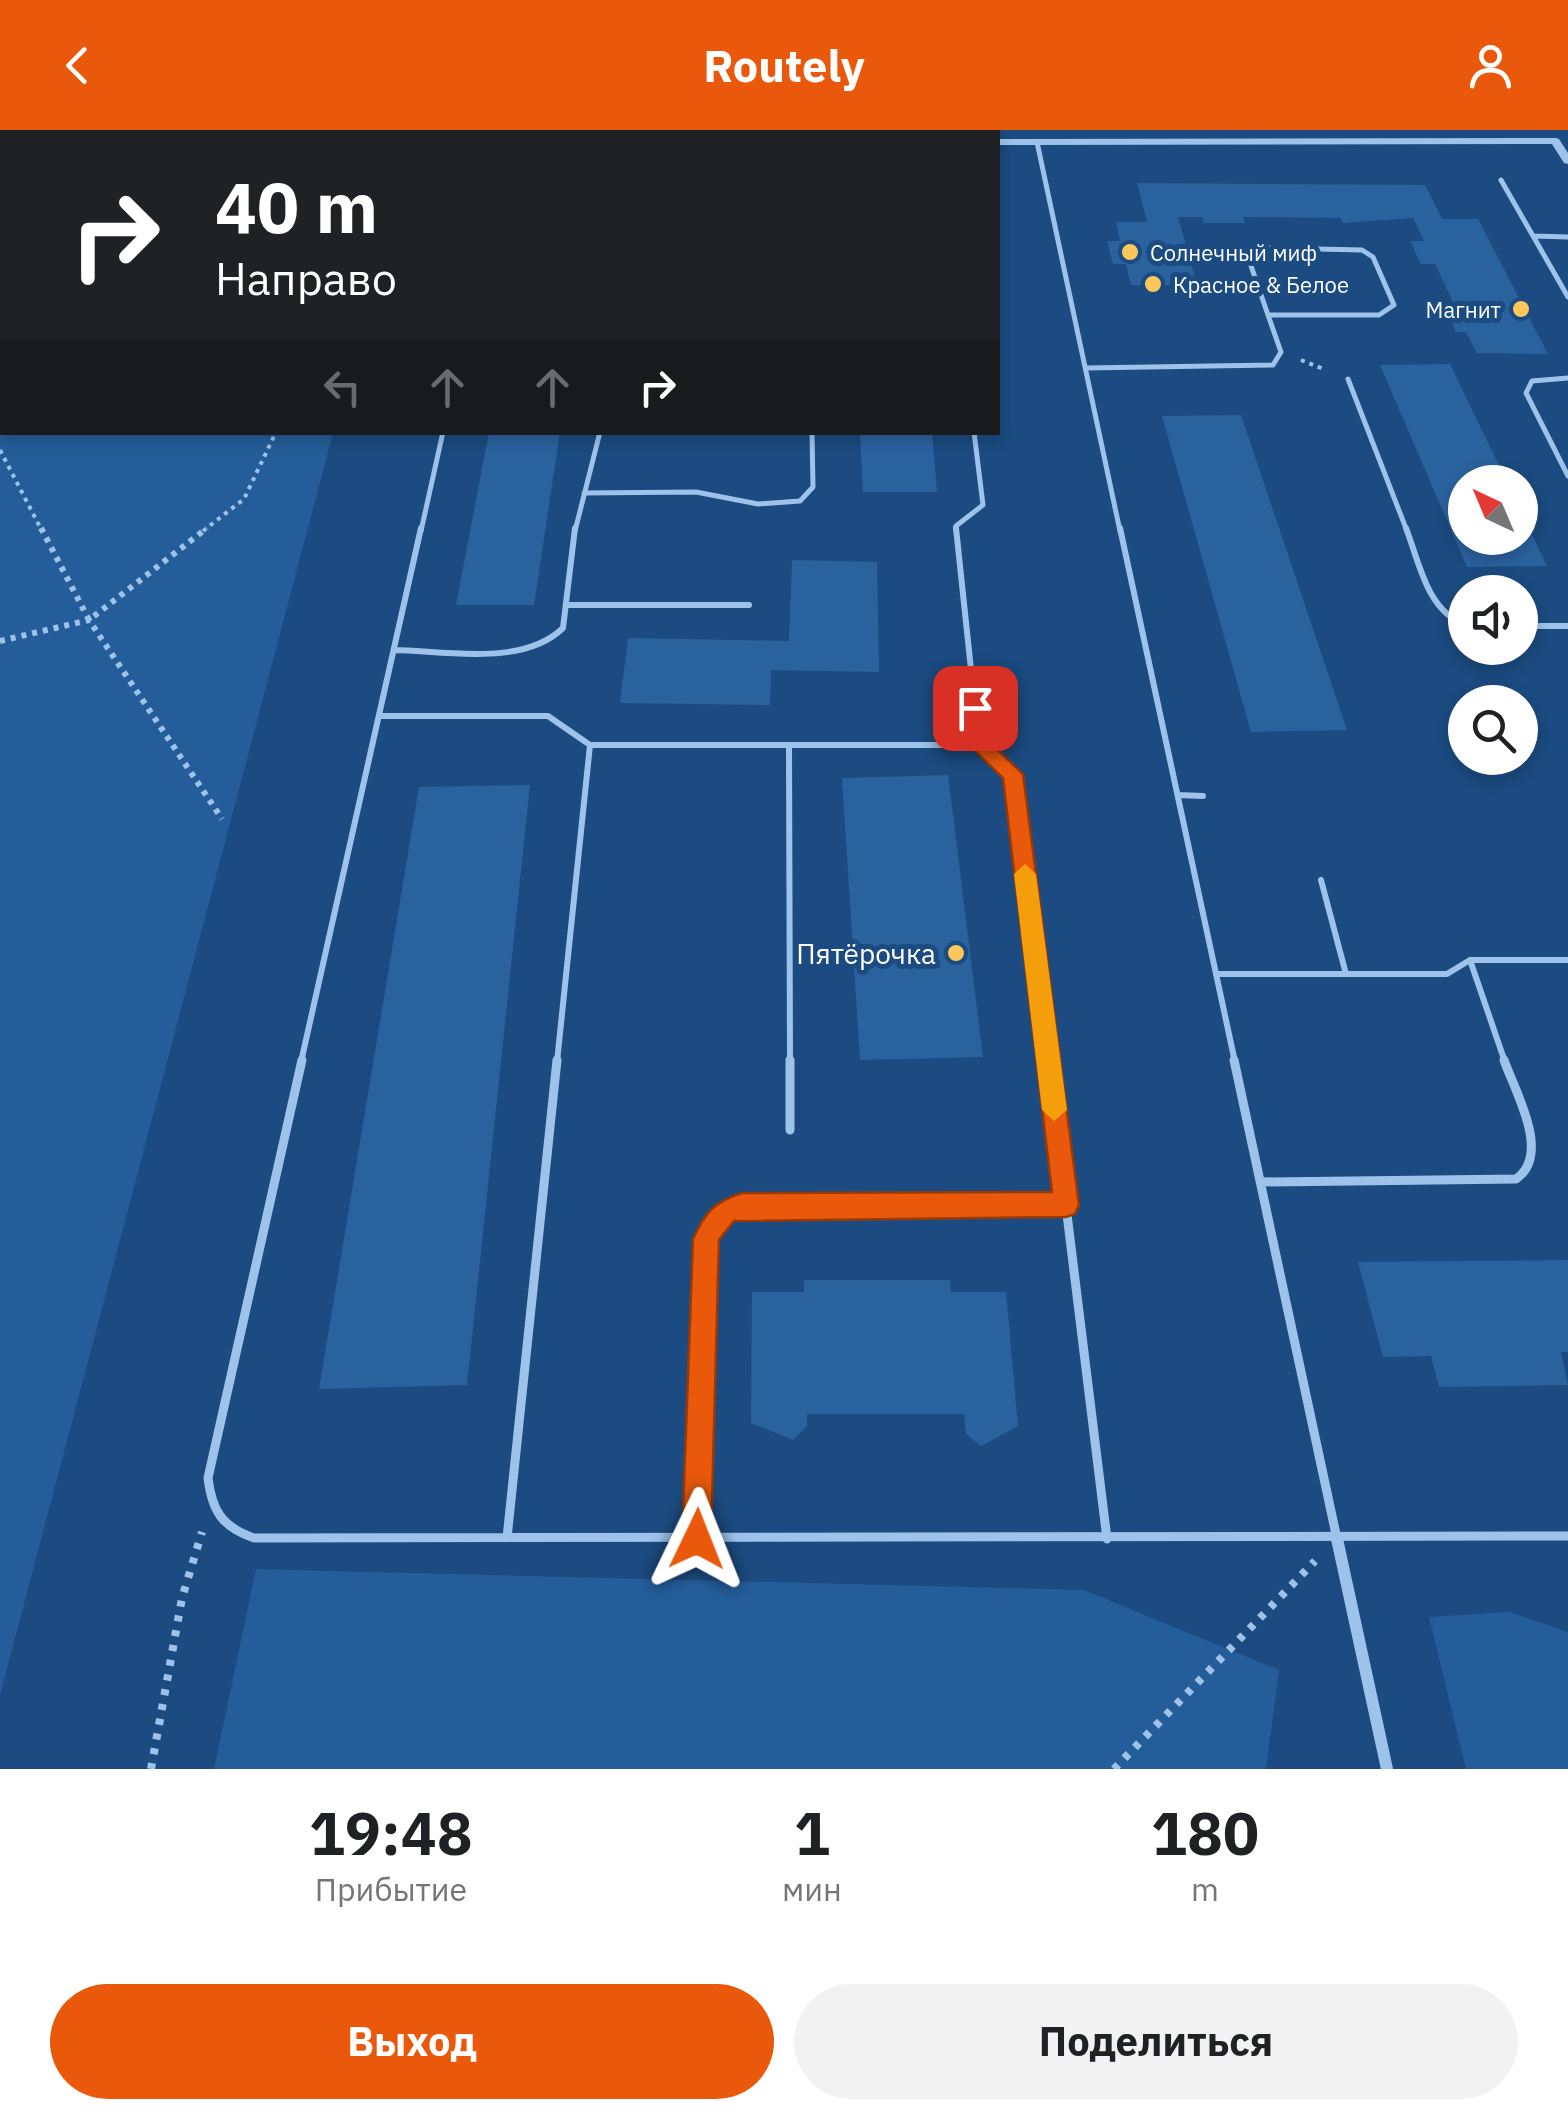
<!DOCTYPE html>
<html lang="ru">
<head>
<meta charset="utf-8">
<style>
	body { margin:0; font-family:"IBM Plex Sans",sans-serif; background:#f2f2f2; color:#202124; height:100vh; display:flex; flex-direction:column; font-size:38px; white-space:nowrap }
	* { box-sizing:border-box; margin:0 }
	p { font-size:32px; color:#757577 }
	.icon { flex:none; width:55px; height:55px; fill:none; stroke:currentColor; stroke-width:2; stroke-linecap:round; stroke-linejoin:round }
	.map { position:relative; height:1639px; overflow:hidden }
	.side { display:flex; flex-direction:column; background:#fff; flex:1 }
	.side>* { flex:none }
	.hud { position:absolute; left:0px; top:0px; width:1000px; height:305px; box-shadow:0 5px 15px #0003; background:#202124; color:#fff; overflow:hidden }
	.needle { width:65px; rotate:316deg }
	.fabs { position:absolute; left:1448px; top:335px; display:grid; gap:20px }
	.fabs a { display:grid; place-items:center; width:90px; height:90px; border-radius:50%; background:#fff; box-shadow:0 5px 15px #0003; font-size:50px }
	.pin { position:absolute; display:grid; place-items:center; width:85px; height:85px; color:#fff; margin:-42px; border-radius:20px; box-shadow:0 5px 15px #0006 }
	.me { position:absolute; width:110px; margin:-55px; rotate:2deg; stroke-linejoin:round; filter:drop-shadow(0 0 8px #0008) }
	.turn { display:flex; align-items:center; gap:35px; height:210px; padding:0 50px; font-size:45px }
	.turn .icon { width:130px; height:130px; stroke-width:2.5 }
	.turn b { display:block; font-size:70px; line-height:85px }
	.lanes { display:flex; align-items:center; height:95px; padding:0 50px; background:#0003; justify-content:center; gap:50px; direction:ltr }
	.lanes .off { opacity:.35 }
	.eta { display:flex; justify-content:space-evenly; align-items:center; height:170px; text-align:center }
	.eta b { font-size:60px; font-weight:700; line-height:70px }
	.button { display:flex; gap:20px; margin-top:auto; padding:20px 50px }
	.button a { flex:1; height:115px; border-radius:60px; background:#ea580c; color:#fff; font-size:40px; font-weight:700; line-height:115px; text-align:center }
	.button a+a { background:#f2f2f2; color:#202124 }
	header { display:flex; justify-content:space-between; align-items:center; height:130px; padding:0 50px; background:#ea580c; color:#fff; font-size:45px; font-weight:700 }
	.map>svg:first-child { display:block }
	.green { fill:#245d99 }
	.building { fill:#2a629e }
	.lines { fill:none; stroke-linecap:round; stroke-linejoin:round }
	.path-far2 { stroke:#9ec3ea; stroke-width:4; stroke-dasharray:4 5; stroke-linecap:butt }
	.path-far1 { stroke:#9ec3ea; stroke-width:6; stroke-dasharray:5 6; stroke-linecap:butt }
	.path { stroke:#9ec3ea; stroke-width:8; stroke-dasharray:6 9; stroke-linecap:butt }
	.service-far2 { stroke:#9ec3ea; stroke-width:5 }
	.service-far1 { stroke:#9ec3ea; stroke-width:6 }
	.service { stroke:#9ec3ea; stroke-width:9 }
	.minor-far1 { stroke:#9ec3ea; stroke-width:6 }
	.minor { stroke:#9ec3ea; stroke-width:12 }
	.tertiary { fill:#9ec3ea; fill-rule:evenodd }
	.route { fill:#ea580c; stroke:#983908; stroke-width:2.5 }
	.slow { fill:#f59e0b }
	.poi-dot { fill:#fbc75b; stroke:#1b4b80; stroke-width:4 }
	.labels { text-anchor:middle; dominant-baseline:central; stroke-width:10; stroke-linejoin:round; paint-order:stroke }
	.far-poi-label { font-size:22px; fill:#fff; stroke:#1b4b80; text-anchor:start }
	.poi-label { font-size:28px; fill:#fff; stroke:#1b4b80; text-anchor:end }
</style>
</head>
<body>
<header><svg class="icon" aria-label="back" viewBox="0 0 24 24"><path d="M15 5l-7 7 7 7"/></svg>Routely<svg class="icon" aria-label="person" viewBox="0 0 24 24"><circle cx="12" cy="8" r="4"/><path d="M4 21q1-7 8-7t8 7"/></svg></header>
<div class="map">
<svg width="1568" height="1639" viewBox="0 0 1568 1639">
	<rect width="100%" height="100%" fill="#1b4b80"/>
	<path class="green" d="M0,0h413l-411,2v300l331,1 -333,1262z
		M256,1439l828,21 195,80 -13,99h-1052z
		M1509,1482l59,20v137h-102l-37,-152z"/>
	<path class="building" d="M1137,53l288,2 17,34h36l70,135 -71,-1 -11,-21h-10l-12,-26h11l-20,-42h-14l-11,-23h14l-11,-23 -70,5 -3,-5 -97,-1 2,6h-41l-2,-6h-24l19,68h-66l-5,-21h-13l-6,-23h13l-4,-19h31z
		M1450,234l57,118h-42v56h55v-28l27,56 -80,1 -87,-202z
		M1241,285l106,315 -96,2 -89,-316z
		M489,302h71l-26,173h-78z
		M860,302h72l5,60h-74z
		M792,430l85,2 2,110 -108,-2 -1,35 -150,-2 8,-65 161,3z
		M948,645l35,282 -123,3 -18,-282z
		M530,655l-63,600 -148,4 100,-602z
		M1568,1130v92h-7l7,33 -129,2 -8,-31 -48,1 -25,-95z
		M804,1150h146l1,12h55l12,134 -37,20 -15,-12 -2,-20h-157v12l-14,14 -42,-17 1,-131h52z"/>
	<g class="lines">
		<path class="path-far2" d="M413,0l14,2
			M1301,230l25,10
			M0,320l42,81
			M203,401l41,-32 32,-67"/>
		<path class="path-far1" d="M41,398l48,92 118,-92
			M0,511l89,-21 133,199"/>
		<path class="path" d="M151,1639l31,-171 20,-66
			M1114,1639l201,-208"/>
		<path class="service-far2" d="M1037,12l83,389
			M1501,50l67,117
			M1534,106l34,1
			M1264,118l98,2 11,7 21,48 -15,10h-111l-19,-55 5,-10z
			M1086,238l187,-3 8,-13 -13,-37
			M1568,248l-36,3 -6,12 42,83
			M1348,249l59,152
			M584,363l112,-1 62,12 42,-3 13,-14 -1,-55
			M421,401l22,-99
			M575,401l25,-99
			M956,401v-5l27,-21 -9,-73"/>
		<path class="service-far1" d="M956,398l23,217 34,30 35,287
			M1120,398l115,534
			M1406,398c14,37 21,82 59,97
			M566,475h183
			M1520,496h48
			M394,520c51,1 129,17 169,-22l12,-100
			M379,586h169l42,29 -33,317
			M590,615h389
			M789,615l1,317
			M1178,665l25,1
			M1321,750l25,94
			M1216,844h231l23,-14
			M301,932l120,-534
			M1505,932l-35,-102h98"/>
		<path class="service" d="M302,930l-94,418c4,33 14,49 46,60l1314,-2
			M790,930v70
			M1048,930l59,479
			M1234,930l103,479
			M1261,1052l255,-3c36,-25 -1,-87 -12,-119
			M507,1408l50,-478
			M697,1409l9,-300 14,-21 22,-12 324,-1"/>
		<path class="minor-far1" d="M998,12l557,-1"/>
		<path class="minor" d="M1337,1409l50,230"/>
		<path class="tertiary" d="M1555,8l4,1 9,14v11l-4,-1 -14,-22z"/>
	</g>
	<path class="route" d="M975,571l10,7 4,34 34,32 56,431 -4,9 -9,3 -332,4 -15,19 -8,299 -4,10 -10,4 -11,-4 -4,-10 11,-300c12,-27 21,-37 49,-46l310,-1 -49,-414 -34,-33 -4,-37z"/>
	<path class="slow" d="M1025,734l11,10 31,236 -13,11 -12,-11 -28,-236z"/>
	<g class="poi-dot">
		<circle cx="1130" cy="122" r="10"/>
		<circle cx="1153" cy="154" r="10"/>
		<circle cx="1521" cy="179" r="10"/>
		<circle cx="956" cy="823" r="10"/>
	</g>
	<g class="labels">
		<g class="far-poi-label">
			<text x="1150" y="122">Солнечный миф</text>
			<text x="1173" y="154">Красное &amp; Белое</text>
			<text x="1501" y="179" text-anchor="end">Магнит</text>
		</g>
		<g class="poi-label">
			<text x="936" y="823">Пятёрочка</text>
		</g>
	</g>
</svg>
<div class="fabs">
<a><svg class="needle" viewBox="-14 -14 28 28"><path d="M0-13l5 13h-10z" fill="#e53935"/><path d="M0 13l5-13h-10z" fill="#757577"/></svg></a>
<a><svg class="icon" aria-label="sound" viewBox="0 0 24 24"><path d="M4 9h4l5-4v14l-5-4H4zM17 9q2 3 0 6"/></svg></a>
<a><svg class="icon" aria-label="search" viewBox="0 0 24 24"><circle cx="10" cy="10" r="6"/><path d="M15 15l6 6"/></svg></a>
</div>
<div class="pin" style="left:975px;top:578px;background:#d93025"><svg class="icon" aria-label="arrive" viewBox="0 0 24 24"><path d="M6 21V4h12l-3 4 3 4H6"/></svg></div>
<svg class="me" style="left:697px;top:1409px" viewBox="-20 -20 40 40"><path d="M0-17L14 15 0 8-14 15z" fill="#ea580c" stroke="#fff" stroke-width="4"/></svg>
<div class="hud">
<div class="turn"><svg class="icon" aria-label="right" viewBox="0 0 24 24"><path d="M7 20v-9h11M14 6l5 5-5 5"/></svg><div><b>40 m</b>Направо</div></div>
<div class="lanes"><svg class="icon off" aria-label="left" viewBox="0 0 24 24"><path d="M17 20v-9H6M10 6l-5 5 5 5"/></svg><svg class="icon off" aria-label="ahead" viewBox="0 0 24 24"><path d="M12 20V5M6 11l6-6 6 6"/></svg><svg class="icon off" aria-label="ahead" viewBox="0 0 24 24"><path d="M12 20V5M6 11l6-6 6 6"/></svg><svg class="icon" aria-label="right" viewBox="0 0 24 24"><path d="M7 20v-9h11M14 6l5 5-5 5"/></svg></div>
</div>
</div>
<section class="side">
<div class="eta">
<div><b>19:48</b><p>Прибытие</p></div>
<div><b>1</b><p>мин</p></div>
<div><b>180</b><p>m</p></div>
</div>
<div class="button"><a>Выход</a><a>Поделиться</a></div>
</section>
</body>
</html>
